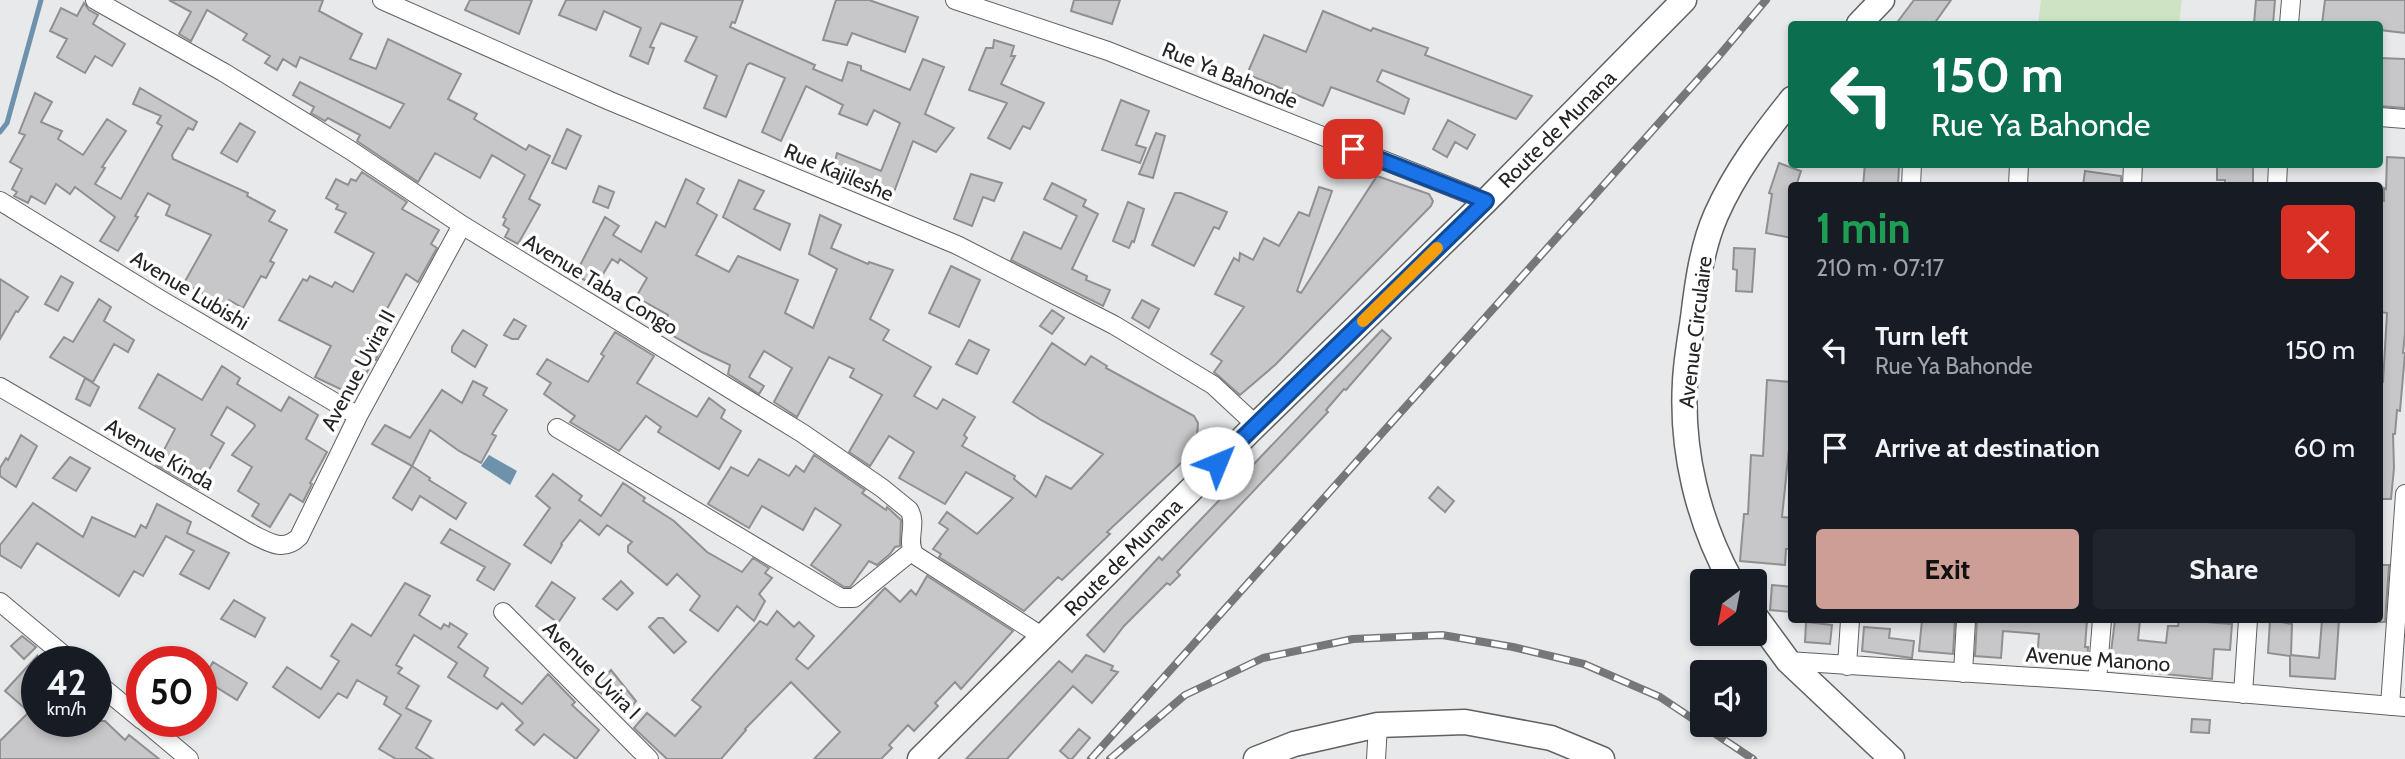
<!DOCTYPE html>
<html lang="en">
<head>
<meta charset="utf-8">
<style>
	body { margin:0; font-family:Cabin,sans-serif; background:#20242c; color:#f1f3f6; height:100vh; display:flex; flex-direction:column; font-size:26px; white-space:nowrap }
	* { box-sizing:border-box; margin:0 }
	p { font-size:23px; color:#9ea1a6 }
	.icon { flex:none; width:38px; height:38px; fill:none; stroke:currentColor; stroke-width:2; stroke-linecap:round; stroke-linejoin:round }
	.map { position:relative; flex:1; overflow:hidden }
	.side { position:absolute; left:1788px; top:182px; width:595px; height:441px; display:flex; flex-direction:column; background:#171b24; border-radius:7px; box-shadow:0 4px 10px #0003 }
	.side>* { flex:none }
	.top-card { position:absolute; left:1788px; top:21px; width:595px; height:147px; border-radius:7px; box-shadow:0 4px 10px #0003; background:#0b6e4f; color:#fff; overflow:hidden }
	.needle { width:46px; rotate:212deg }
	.tools { position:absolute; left:1690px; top:569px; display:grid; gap:14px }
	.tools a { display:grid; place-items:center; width:77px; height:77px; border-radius:7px; background:#171b24; box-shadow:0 4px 10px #0003; font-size:35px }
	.speed { position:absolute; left:21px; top:646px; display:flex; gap:14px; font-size:35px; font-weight:700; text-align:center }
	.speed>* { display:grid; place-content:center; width:91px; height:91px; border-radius:50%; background:#171b24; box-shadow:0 4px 10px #0003; line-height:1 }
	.speed small { font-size:18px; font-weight:400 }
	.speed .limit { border:10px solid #d22; background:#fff; color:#111 }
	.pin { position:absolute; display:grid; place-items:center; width:60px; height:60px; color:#fff; margin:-30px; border-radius:14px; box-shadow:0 4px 10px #0006 }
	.me { position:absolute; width:77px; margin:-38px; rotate:45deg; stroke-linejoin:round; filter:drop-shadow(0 0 5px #0008) }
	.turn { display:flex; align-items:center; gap:24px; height:147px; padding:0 28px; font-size:32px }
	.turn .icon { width:91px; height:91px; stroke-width:2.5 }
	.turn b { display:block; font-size:49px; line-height:60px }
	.round { display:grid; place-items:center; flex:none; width:74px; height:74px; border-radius:7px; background:#20242c }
	.headline { display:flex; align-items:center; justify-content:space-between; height:119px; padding:0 28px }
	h1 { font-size:42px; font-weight:700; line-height:52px; color:#1e9e55 }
	.action { display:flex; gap:14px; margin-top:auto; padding:14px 28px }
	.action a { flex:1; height:80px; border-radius:7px; background:#cc9e95; color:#111; font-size:28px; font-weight:700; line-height:80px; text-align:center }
	.action a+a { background:#20242c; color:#f1f3f6 }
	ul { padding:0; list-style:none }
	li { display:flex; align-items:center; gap:21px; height:98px; padding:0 28px }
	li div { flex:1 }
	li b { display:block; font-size:26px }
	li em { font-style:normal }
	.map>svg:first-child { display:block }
	.green { fill:#cee3c4 }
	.water { fill:#6f92ac }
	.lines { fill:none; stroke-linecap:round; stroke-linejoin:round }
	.stream { stroke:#6f92ac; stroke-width:5 }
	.building { fill:#c7c6c8; stroke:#908f91; stroke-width:2 }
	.street-casing { stroke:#5f6163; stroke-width:20 }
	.secondary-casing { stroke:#5f6163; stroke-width:27 }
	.street { stroke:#fff; stroke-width:18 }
	.secondary { stroke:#fff; stroke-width:24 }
	.rail-casing { stroke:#767778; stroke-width:8 }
	.rail { stroke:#fff; stroke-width:5; stroke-dasharray:16; stroke-linecap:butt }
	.route-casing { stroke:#114b97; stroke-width:18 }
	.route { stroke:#1a73e8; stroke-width:12 }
	.slow { stroke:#f59e0b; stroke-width:12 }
	.labels { text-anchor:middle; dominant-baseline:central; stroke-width:7; stroke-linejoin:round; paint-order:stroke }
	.street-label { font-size:21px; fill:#242425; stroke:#fff }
</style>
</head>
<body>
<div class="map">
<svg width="2405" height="759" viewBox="0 0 2405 759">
	<rect width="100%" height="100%" fill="#e7e9eb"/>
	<path class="green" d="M2041,0h141l-3,24h-141z"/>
	<path class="water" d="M489,455l28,16 -7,14 -29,-19z"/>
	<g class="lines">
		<path class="stream" d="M0,132l7,-9 34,-123"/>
	</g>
	<path class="building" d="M169,0h154l-4,11 43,23 -12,25 26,10 12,-30 73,35 -13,25 29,15 -3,5 52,31 3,-5 21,11 -21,43 11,6 -22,39 -13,-7 4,-8 -6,-4 3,-6 -3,-2 22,-42 -33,-20 -12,23 -45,-25 -17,29 -61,-41 3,-6 -32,-17 -3,3 -14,-8 3,-6 -21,-12 7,-13 90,46 14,-24 -104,-47 -4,10 -13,-8 -6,11 -12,-7 5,-7 -27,-16 4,-6 -40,-24 -16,31 -12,-7 12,-22z
		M470,0h62l-13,34 -54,-24z
		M566,0h177l-8,23 -3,-1 -2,5 85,38 -2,4 29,12 6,-19 13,4v4l49,20 13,-31 21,8 -19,47 29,14 -18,24 -23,-11 -22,59 -18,-8 2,-5 -42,-17 4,-17 44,18 19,-48 -26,-13 -7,15 -28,-11 4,-9 -37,-19 -25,55 -19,-9 23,-54 -35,-15 -3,2 -21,52 -22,-9 13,-32 -32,-15 12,-24 -36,-14 -11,24 4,1 -6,16 -18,-8 11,-28 -37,-17 -8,19 -37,-15z
		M836,0h33l49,17 -13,35 -53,-19 -5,12 -24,-5z
		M1074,0h46l-8,24 -41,-13z
		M1914,0h37l-17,24h-38z
		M2256,0h19l-2,24h-19z
		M2325,0h80v33l-25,-3v-6h-58z
		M84,3l5,7 9,5 -5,9 32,20 -13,22 -17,-10 -10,17 -28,-16 10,-18 -17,-8 11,-23 16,8z
		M1323,11l48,20 2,-3 55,20 -3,7 107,41 -16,23 -134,-49 -5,11 32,18 -5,15 -73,-27 -8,19 -76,-32 17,-39 42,17z
		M994,40l20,6 -3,10h4l-14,28 43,19 -14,26 -7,-3 -13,23 -22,-11 19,-35 -38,-13 17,-42h7z
		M2380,58l25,1v49l-25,-2z
		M140,88l57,34 -4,8 -5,-2 -16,27 1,4 75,34 -1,3 28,15 -6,10 18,9 -17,31 4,2 -8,15 -5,-2 -18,32 -14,-8 -4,6 -41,-23 27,-48 -45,-20 4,-10 -22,-12 -13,23 3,1 -20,34 -18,-10 15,-24 -40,-30 -5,7 -14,-10 -11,20 -14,-8 -3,7 -14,-7 3,-4 -5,-3 10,-20 -12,-7 15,-27 -6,-2 16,-40 17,9 -11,20 21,9 -4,8 25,16 24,-36 19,12 -24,36 3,1 -10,16 26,15 41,-73 -5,-3 4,-7 -28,-12z
		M1121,100l28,11 -13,34 10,3 -6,15 -38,-13z
		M1448,120l27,15 -8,14 -12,-7 -8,15 -14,-8z
		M240,123l15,9 -18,30 -16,-9z
		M567,129l14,7 -15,33 -14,-6z
		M1156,133l9,3 -12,42 -14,-4z
		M2387,157l18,1v175l-2,20h2l-5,58 -3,-1 -2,24h-2l1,34 -3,31h-11v-117h3l4,-69 -7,-1v-112l4,1v-13l2,1z
		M1779,163l22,8 -5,15h-4v52l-26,-5 6,-39 -3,-1z
		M1865,164l34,3 -1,19h-35z
		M2217,167h36v19h-28v-6h-8z
		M2085,171l36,5v10h-38z
		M362,172l45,30 -5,7 37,21 -8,14 6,4 -19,34 -12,-8 -24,44 10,4 -16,38h-3l-18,36 -40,-19 16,-31 -52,-26 24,-41 4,2 3,-5 22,11 3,-5 18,10 21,-39 -39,-21 11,-19 -10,-4 2,-4 -12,-7 10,-19 12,6 3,-6 5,2z
		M971,174l31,9 -8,18 -11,-4 -11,29 -18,-7z
		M1377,176l52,18 4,7 -2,5 -156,159 -35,30 -26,-23 8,-11 -11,-7 33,-47 -29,-13 19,-36 5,3 1,-8 13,7 11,-22 15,8 20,-34 10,4 10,-29 13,4 -35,100 4,2z
		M686,179l18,10 -7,14 20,12 -21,40 33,17 9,-16 60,24 -13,33 28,15 24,-59 -28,-15 11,-39 21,10 -10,23 37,16 1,-2 24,8 -23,49 19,11 -6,10 48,27 -17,29 23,13 6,-10 32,18 -11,18 3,3 -5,8 53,30 -1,3 22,18 10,-21 25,13 32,-35 -62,-34 -28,-18 39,-59 33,22 6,-9 16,10 -1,2 88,48 4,7 -2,26 -89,83 3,2 -48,46 -4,-3 -34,34 -85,-54 2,-3 -8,-5 15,-20 -9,-6 8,-11 30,22 36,-36 -47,-26 -21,32 -46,-26 15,-26 -25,-16 -19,30 -21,-14 33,-57 -32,-18 4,-8 -25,-12 -32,60 -23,-15 18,-34 -28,-17 -15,26 15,9 -5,8 -31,-20 2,-9 -28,-13 -41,-23 7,-14 -32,-18 11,-19 -27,-19 -2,4 -6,-4 -16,27 -21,-11 30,-58 14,9 -6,9 28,17 15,-30 9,5z
		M739,180l25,11 -10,18 36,15 -10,26 -57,-33z
		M1052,183l34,17 -3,6 15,8 -26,55 15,7 -1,4 24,10 -7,16 -92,-46 13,-28 37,17 16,-33 -33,-17z
		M599,186l15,6 -6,16 -15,-6z
		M1175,193h6l46,19 -8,17 -5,-2 -20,39 -42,-21z
		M1128,202l16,7 -10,33 -2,-1 -3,7 -16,-7z
		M1734,248l21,1 -3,43 -16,-1 1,-21 -4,-1z
		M951,266l29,14 -21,47 -30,-14z
		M61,276l12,7 -15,28 -13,-7z
		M0,279l28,18 -10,15 -2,-1 -16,28z
		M99,299l12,8 -7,14 30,19 -6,12 -14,-8 -21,38 -43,-25 14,-20 9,5z
		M1142,300l17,9 -10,19 -17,-10z
		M1052,310l12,8 -12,16 -12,-8z
		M514,319l12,7 -8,13h-6l-8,-4z
		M463,330l24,15 -12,22 -23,-15v-5z
		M1382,330l9,8 -45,52 -2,-1 -18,21 2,2 -151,160 3,3 -10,10 -3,-2 -43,43 -20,26 -17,-17 72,-78 3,3z
		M615,332l39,24 -17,27 60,34 12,-19 16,12 -4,8 20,13 -22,38 -61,-37 3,-5 -15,-11 -27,35 -49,-29 5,-6 -31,-22 7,-11 -14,-9 10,-15 41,23 16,-26 -3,-2z
		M969,340l20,10 -12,24 -21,-10z
		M222,366l18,12 -3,6 44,27 8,-14 29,18 -12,24 21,13 -17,31 2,1 -9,18 -13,-8 -20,33 -18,-11 7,-12 -21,-13 14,-24 -20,-12 23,-29 -1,-2 -27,-17 -16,28 13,8 -26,46 -42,-24 19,-36 -36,-21 19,-34 44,26z
		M85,378l14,9 -9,19 -14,-7z
		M1767,380l25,2v67h-3l-7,68 10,1v8l-2,23h-4l-1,16 -45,-4 4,-47h4l3,-59 12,1z
		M473,381l14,7 -4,7 24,15 -15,24 4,2 -15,27 -22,-12 -29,-21 -18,36 -40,-22 13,-19 25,13 32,-48 20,13z
		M21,435l16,11 -21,41 -16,-11v-8l6,-10 2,2z
		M814,455l51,35 -3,3 24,17 1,-3 14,13 -1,26 -5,1 -5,7 -13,11 -8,-4 -19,26h-6l-33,-22 30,-40 -26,-17 -12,22 -41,-24 -13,22 -41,-24 23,-37 17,9 11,-17 30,17 7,-10 8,6z
		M70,457l20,11 -14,23 -23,-13z
		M412,466l18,12 -1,2 37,23 -10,16 -36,-23 -8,14 -19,-12z
		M553,474l29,22 -3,4 22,16 22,-33 22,15 -2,3 31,20 33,31 35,20 11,-14 16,10 -4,5 7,5 -13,16 6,7 -11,20 -17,-15 -19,25 -28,-21 10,-14 -23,-22 -10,11 -39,-33v-6l4,-4 -25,-17 -8,10 -19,-15 -19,24 1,1 -11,18 -27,-18 26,-37 -14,-12z
		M1438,487l16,14 -9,11 -16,-14z
		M33,503l50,34 9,-20 43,20 6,-12 5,3 11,-24 34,18 -4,11 42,20 -20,36 -29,-15 14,-23 -28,-15 -23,40 -9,-5 -15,25 -82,-53 -16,25 -21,-13v-10z
		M450,529l60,35 -16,26 -17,-10 8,-13 -44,-24z
		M2380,565h9l-4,57h-5z
		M927,576l86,55 -52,58 -6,-7 -20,21 3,3 -24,25 -6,-6 -19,20 3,3 -11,11h-67l26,-27 -49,-50 -46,47 1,1 -25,29h-54l-33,-31 13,-15 28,23 26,-29 -9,-7 68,-79 7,4 10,-14 17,16 5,-5 15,14 -18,23 12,10 77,-81 15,14 11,-12 5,5z
		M621,581l12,12 -16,17 -14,-11z
		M552,582l23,16 -17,25 -22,-17z
		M405,583l25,13 -11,19 22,14 3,-5 5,3 1,-4 17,11 -9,13 30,21 -4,8 38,28 26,-30 27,28 -3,3 27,25 -23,29 -32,-25 -10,11 -18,-15 7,-7 -21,-20 -5,6 -49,-32 9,-14 -43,-28 -18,30 6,3 -4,5 21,13 -13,22 25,13 -15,27 17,11h-37l-17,-10 22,-34 -17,-11 3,-7 -30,-17 -10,18 -9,-5 -19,25 -46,-31 14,-20 34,22 18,-28 -8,-5 21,-32 19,12z
		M1772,585l20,2 -1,25 -21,-2z
		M234,600l31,18 -10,19 -34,-18z
		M658,618h5l23,24 -12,11 -25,-26z
		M1922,620h33l-2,34 -34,-3z
		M1977,620h110l-2,27h3l-1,20 -32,-3v-3l-18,-2 2,-25 -36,-3 -2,27 -26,-2z
		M2115,620h25l-2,20 28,3 2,-17h10l1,-6 53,4 -2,26 -16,-1 -2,30 -103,-11z
		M2270,620l22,4 -1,31 28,3 3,-38h17l-4,59 -45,-3v-20l-22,-3z
		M1806,622l26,3 -2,19 -25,-2z
		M1864,627l26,2 -1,9 25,3 -2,17 -50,-7z
		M22,636l14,11 -12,12 -13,-13z
		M1086,655l27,11 -2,4 7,2 -26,31 -19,-17 -66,73h-41l93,-98 13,11z
		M37,656v65h68l20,19 4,-5 30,24h-159v-18l29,-29 -24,-21z
		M213,662l34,21 -10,17 -34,-21z
		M611,670l25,31 -9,12 -33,-25z
		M2192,719l18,1 -1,13 -18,-1z
		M1079,729l11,9 -18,21h-3l-9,-8z"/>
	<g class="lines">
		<g class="street-casing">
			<path id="street" d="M95,0l128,72 127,78 112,75 340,208 80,55 27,22c9,14 -4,31 6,45l128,82
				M382,0l228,101 347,144 157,80 99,60 43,40
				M955,0l153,51 378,150
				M2289,24l2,-24
				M2380,117l25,2
				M1911,186l1,-22
				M2018,186l1,-22
				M2132,186l1,-22
				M2277,186l1,-22
				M0,201l161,99 197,116
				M0,387l254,148c16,8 30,17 45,2l59,-121 104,-191
				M557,428l284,170h13l58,-47
				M0,602l72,60
				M503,612l146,147
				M1788,661l309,20 308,26
				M1847,666l3,-46
				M1963,673l3,-53
				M2097,681l5,-61
				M96,682l46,38
				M2243,694l5,-74
				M2390,706l15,-212
				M144,721l45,38
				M1376,759l2,-34"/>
		</g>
		<g class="secondary-casing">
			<path id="secondary" d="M1859,24l23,-24
				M1731,581c-33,-60 -50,-130 -46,-199 1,-22 5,-43 8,-64 4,-34 9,-71 23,-103 19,-43 47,-80 76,-116
				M1755,616l33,45 104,98
				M920,759l336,-334 230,-224 198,-201
				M1256,759l38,-15 84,-19 87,-3 86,16 51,21"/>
		</g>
		<use href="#street" class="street"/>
		<use href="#secondary" class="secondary"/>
		<g class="rail-casing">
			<path id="rail" d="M1091,759l627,-702 48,-57
				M1110,759l75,-64 78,-37 90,-19 89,-4 71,12 71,17 76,33 93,62"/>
		</g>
		<use href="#rail" class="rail"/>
	</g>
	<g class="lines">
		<g class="route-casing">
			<path id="route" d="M1217,463l269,-262 -133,-52"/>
		</g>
		<use href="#route" class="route"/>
		<path class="slow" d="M1363,321l74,-73"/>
	</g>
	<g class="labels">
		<g class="street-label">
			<text transform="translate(1230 75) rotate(22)">Rue Ya Bahonde</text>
			<text transform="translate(1557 129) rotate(-45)">Route de Munana</text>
			<text transform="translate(839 172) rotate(23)">Rue Kajileshe</text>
			<text transform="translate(601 284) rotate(31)">Avenue Taba Congo</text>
			<text transform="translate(190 290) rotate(31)">Avenue Lubishi</text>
			<text transform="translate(1695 332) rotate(-83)">Avenue Circulaire</text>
			<text transform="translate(358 370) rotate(-62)">Avenue Uvira II</text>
			<text transform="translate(160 454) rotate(30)">Avenue Kinda</text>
			<text transform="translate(1123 557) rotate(-45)">Route de Munana</text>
			<text transform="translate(2098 659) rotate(4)">Avenue Manono</text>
			<text transform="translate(592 670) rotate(45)">Avenue Uvira I</text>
		</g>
	</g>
</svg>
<div class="tools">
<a><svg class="needle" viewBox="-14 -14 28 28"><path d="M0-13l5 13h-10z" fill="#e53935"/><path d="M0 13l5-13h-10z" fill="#9ea1a6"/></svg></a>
<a><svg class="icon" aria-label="sound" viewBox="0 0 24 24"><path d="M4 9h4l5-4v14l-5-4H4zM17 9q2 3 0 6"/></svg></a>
</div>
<div class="speed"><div>42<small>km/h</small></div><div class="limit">50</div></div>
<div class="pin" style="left:1353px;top:149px;background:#d93025"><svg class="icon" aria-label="arrive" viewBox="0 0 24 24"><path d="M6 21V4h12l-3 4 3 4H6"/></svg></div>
<svg class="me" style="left:1217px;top:463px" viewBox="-20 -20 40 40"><circle r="19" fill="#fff"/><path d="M0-13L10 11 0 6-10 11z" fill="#1a73e8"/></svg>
<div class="top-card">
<div class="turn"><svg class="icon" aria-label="left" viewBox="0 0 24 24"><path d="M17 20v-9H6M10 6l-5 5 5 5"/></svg><div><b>150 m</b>Rue Ya Bahonde</div></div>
</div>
<section class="side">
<div class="headline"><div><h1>1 min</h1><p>210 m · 07:17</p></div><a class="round" style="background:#d93025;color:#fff"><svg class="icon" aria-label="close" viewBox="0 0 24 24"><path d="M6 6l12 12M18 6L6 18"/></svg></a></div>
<ul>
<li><svg class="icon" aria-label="left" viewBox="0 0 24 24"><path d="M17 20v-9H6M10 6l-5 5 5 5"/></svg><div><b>Turn left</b><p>Rue Ya Bahonde</p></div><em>150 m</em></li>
<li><svg class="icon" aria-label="arrive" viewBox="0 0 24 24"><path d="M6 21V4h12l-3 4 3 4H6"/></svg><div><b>Arrive at destination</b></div><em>60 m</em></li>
</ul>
<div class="action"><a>Exit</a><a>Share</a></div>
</section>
</div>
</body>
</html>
